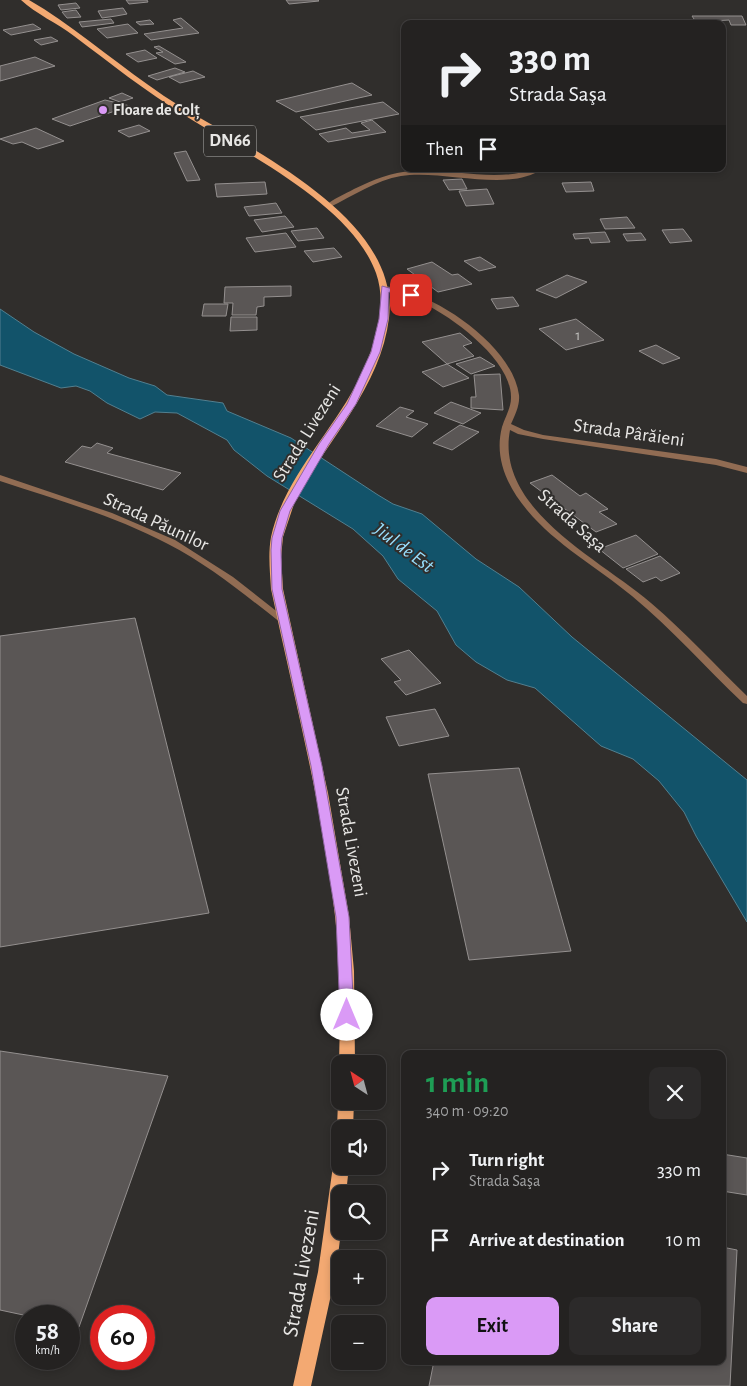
<!DOCTYPE html>
<html lang="en">
<head>
<meta charset="utf-8">
<style>
	body { margin:0; font-family:"Alegreya Sans",sans-serif; background:#2c2a2a; color:#f1f3f6; height:100vh; display:flex; flex-direction:column; font-size:19px; white-space:nowrap }
	* { box-sizing:border-box; margin:0 }
	p { font-size:16px; color:#a3a4a5 }
	.icon { flex:none; width:28px; height:28px; fill:none; stroke:currentColor; stroke-width:2; stroke-linecap:round; stroke-linejoin:round }
	.map { position:relative; flex:1; overflow:hidden }
	.details { position:absolute; left:401px; top:1050px; width:325px; height:315px; display:flex; flex-direction:column; background:#242221; border-radius:10px; box-shadow:0 2px 8px #0003,0 0 0 1px #413f3f }
	.details>* { flex:none }
	.top-card { position:absolute; left:401px; top:20px; width:325px; height:152px; border-radius:10px; box-shadow:0 2px 8px #0003,0 0 0 1px #413f3f; background:#242221; color:#f1f3f6; overflow:hidden }
	.needle { width:32px; rotate:324deg }
	.controls { position:absolute; left:331px; top:1055px; display:grid; gap:10px }
	.controls a { display:grid; place-items:center; width:55px; height:55px; border-radius:10px; background:#242221; box-shadow:0 2px 8px #0003,0 0 0 1px #413f3f; font-size:25px }
	.speed { position:absolute; left:15px; top:1305px; display:flex; gap:10px; font-size:25px; font-weight:700; text-align:center }
	.speed>* { display:grid; place-content:center; width:65px; height:65px; border-radius:50%; background:#242221; box-shadow:0 2px 8px #0003,0 0 0 1px #413f3f; line-height:1 }
	.speed small { font-size:12px; font-weight:400 }
	.speed .limit { border:8px solid #d22; background:#fff; color:#111 }
	.pin { position:absolute; display:grid; place-items:center; width:42px; height:42px; color:#fff; margin:-21px; border-radius:10px; box-shadow:0 2px 8px #0006 }
	.me { position:absolute; width:55px; margin:-28px; rotate:0deg; stroke-linejoin:round; filter:drop-shadow(0 0 4px #0008) }
	.turn { display:flex; align-items:center; gap:18px; height:105px; padding:0 25px; font-size:22px }
	.turn .icon { width:65px; height:65px; stroke-width:2.5 }
	.turn b { display:block; font-size:35px; line-height:42px }
	.then { display:flex; align-items:center; height:48px; padding:0 25px; background:#0003; gap:10px; font-size:19px }
	.round { display:grid; place-items:center; flex:none; width:52px; height:52px; border-radius:10px; background:#2c2a2a }
	.headline { display:flex; align-items:center; justify-content:space-between; height:85px; padding:0 25px }
	h1 { font-size:30px; font-weight:700; line-height:38px; color:#1e9e55 }
	.button { display:flex; gap:10px; margin-top:auto; padding:10px 25px }
	.button a { flex:1; height:58px; border-radius:10px; background:#da9af6; color:#111; font-size:20px; font-weight:700; line-height:58px; text-align:center }
	.button a+a { background:#2c2a2a; color:#f1f3f6 }
	ul { padding:0; list-style:none }
	li { display:flex; align-items:center; gap:15px; height:70px; padding:0 25px }
	li div { flex:1 }
	li b { display:block; font-size:19px }
	li em { font-style:normal }
	.map>svg:first-child { display:block }
	.water { fill:#12536a; stroke:#527f8f }
	.building { fill:#5a5655; stroke:#94908f }
	.lines { fill:none; stroke-linecap:round; stroke-linejoin:round }
	.minor { fill:#916c53; fill-rule:evenodd }
	.primary { fill:#f3a972; fill-rule:evenodd }
	.route { fill:#da9af6; stroke:#8e64a0 }
	.poi-dot { fill:#da9af6; stroke:#302e2c; stroke-width:2 }
	.labels { text-anchor:middle; dominant-baseline:central; stroke-width:4; stroke-linejoin:round; paint-order:stroke }
	.far-number-label { font-size:14px; fill:#c4c3c1 }
	.far-poi-label { font-size:16px; font-weight:bold; fill:#e8e7e5; stroke:#302e2c; text-anchor:start }
	.shield { fill:#302e2c; stroke:#b1b0ae; stroke-width:1 }
	.shield-label { font-size:18px; font-weight:bold; fill:#e8e7e5 }
	.street-label { font-size:19px; fill:#e8e7e5; stroke:#302e2c }
	.water-label { font-size:20px; font-style:italic; fill:#98dffd; stroke:#302e2c }
	.near-street-label { font-size:22px; fill:#e8e7e5; stroke:#302e2c }
</style>
</head>
<body>
<div class="map">
<svg width="747" height="1386" viewBox="0 0 747 1386">
	<rect width="100%" height="100%" fill="#302e2c"/>
	<path class="water" d="M0,309l34,23 40,22 55,24 26,8 12,9 56,8 4,8 64,27 87,57 15,9 29,10 54,45 43,28 53,50 175,143v142l-51,-86 -12,-24 -25,-31 -26,-22 -32,-13 -66,-58 -28,-8 -31,-18 -20,-17 -19,-34 -39,-32 -15,-23 -30,-27 -86,-53 -33,-26 -7,-10 -50,-27 -22,-1 -15,7 -33,-16 -17,-12 -14,-5 -15,2 -61,-23z"/>
	<path class="building" d="M126,0h21l1,2 -19,2z
		M286,0h32l1,1 -30,3z
		M76,3l4,5 -19,2 -3,-5z
		M123,8l4,6 -11,2 -14,2 -4,-7z
		M76,10l5,7 -14,1 -5,-6z
		M692,16h50l4,9h-15l-2,-5 -33,2z
		M181,18l18,15 -48,7 -7,-6 39,-6 -10,-8z
		M111,19l3,4 -32,4 -3,-5z
		M150,20l4,4 -14,1 -4,-3z
		M33,24l8,5 -30,6 -8,-5z
		M128,24l10,9 -31,5 -10,-9z
		M51,37l7,4 -17,4 -7,-5z
		M159,46l27,16 -11,2 -19,-11 7,-1 -9,-5z
		M145,50l12,8 -19,4 -12,-8z
		M35,57l20,9 -55,15v-15z
		M175,68l10,4 -28,8 -9,-4z
		M193,71l12,6 -25,6 -11,-6z
		M352,83l20,12 -76,17 -20,-11z
		M122,93l11,5 -13,4 -11,-4z
		M105,100l25,6 -60,20 -18,-7z
		M383,102l16,12 -83,16 -16,-13z
		M372,120l14,12 -58,10 -9,-8 27,-6 6,5 18,-3 -9,-7z
		M139,125l11,6 -21,6 -11,-6z
		M36,128l28,13 -26,8 -16,-7 -9,2 -13,-5z
		M186,151l14,29 -13,1 -13,-28z
		M462,179l5,10 -18,1 -6,-10z
		M265,182l2,12 -50,3 -2,-13z
		M591,182l3,9 -28,1 -4,-9z
		M487,189l7,15 -28,2 -7,-15z
		M276,203l6,10 -33,3 -5,-9z
		M285,216l9,11 -32,5 -8,-12z
		M627,217l8,11 -30,1 -5,-10z
		M317,228l7,10 -26,3 -7,-10z
		M683,229l9,12 -22,2 -8,-13z
		M605,232l5,10 -19,1 -2,-5 -14,1 -2,-5z
		M286,233l10,14 -41,5 -9,-14z
		M641,233l5,7 -19,1 -4,-7z
		M334,248l8,9 -29,5 -9,-11z
		M480,257l16,10 -17,4 -15,-10z
		M432,262l20,13 6,-1 14,10 -34,8 -31,-23z
		M567,275l20,7 -31,16 -20,-8z
		M291,286v10l-27,1v9l-7,1 -1,8h-24l1,-12h-9l1,-16z
		M513,297l6,9 -22,3 -6,-10z
		M204,304h24l-2,12h-24z
		M231,317h26v13l-27,1z
		M576,319l28,21 -38,10 -27,-21z
		M460,333l12,10 -9,3 11,10 -27,8 -25,-22z
		M656,345l24,13 -17,6 -24,-13z
		M480,357l15,9 -24,8 -15,-10z
		M447,364l22,14 -26,9 -21,-15z
		M500,374l3,36 -32,-2v-11h5l-2,-22z
		M451,402l30,11 -18,11 -29,-11z
		M400,407l14,4 -8,6 22,7 -16,13 -36,-11z
		M460,425l19,7 -27,18 -19,-7z
		M97,443l16,5 -6,5 74,20 -18,17 -98,-28 17,-16 9,2z
		M552,475l28,21 6,-3 22,16 -9,3 18,12 -21,8 -66,-49z
		M636,535l22,19 -35,14 -24,-19z
		M660,556l20,17 -19,8 -5,-4 -13,5 -17,-13z
		M135,618l74,295 -209,34v-311z
		M409,650l32,33 -35,12 -12,-13 7,-2 -20,-21z
		M435,709l14,27 -50,10 -13,-29z
		M519,768l52,183 -102,9 -41,-186z
		M0,1051l168,25 -89,251 -10,-2v-9h-41l-28,-6z
		M722,1154l25,4v37l-25,-4z
		M722,1247l15,3 -7,136h-301l5,-25h288z"/>
	<g class="lines">
		<path class="minor" d="M534,169h8c-34,24 -100,0 -141,7 -25,4 -48,20 -71,31l-5,-1c8,-7 20,-12 29,-17 19,-9 38,-17 58,-18 41,-3 82,12 122,-2z
			M382,286c8,0 16,3 23,5 41,11 108,58 114,104 1,10 -4,20 -8,29l13,6 19,5 173,24 31,8v6l-31,-8 -173,-26 -25,-5 -8,-4c-15,80 90,129 141,173 34,29 64,62 96,93v8l-4,-1c-37,-35 -71,-74 -111,-107 -35,-29 -76,-51 -105,-86 -20,-24 -33,-52 -25,-83 3,-10 9,-19 9,-29 1,-37 -56,-79 -86,-94 -13,-7 -28,-10 -43,-14z
			M0,475l112,38 63,27 58,37 56,44 -2,2h-6c-36,-28 -72,-58 -113,-79 -53,-28 -111,-44 -168,-63z"/>
		<path class="primary" d="M21,0h8l15,9c41,27 79,59 120,87 73,48 237,117 225,222 -8,68 -61,122 -93,180l-13,39 -2,20 2,32 45,204 21,123 5,55 1,93h-16c1,-43 2,-86 -2,-129 -11,-116 -42,-232 -66,-346 -1,-17 -3,-35 0,-52 13,-60 63,-106 89,-160 15,-31 28,-70 16,-104 -25,-69 -133,-121 -192,-158 -39,-24 -74,-52 -110,-79 -17,-13 -38,-22 -53,-36z
			M340,1097v4h14l-1,28h-13v5l-3,-5 1,-28z
			M340,1160v6h9l-3,28h-6l1,37 -5,41 -25,114h-18l25,-114 15,-106 2,-5z"/>
	</g>
	<path class="route" d="M382,286l33,9 -4,3 -22,-6 -1,27 -8,33 -24,52 -27,40 -39,67 -8,27 -1,12 1,39 40,177 27,151 5,98 -7,5 -7,-5 -4,-98 -25,-151 -39,-177 -1,-39 1,-12 8,-27 39,-67 28,-40 24,-52 8,-33z"/>
	<circle class="poi-dot" cx="103" cy="110" r="5"/>
	<g class="labels">
		<g class="far-number-label">
			<text x="578" y="336">1</text>
		</g>
		<g class="far-poi-label">
			<text x="113" y="110">Floare de Colț</text>
		</g>
		<rect class="shield" x="204" y="125.5" width="52" height="31" rx="4"/>
		<g class="shield-label">
			<text x="230" y="141">DN66</text>
		</g>
		<g class="street-label">
			<text transform="translate(307 433) rotate(-58)">Strada Livezeni</text>
			<text transform="translate(629 433) rotate(8)">Strada Pârăieni</text>
			<text transform="translate(572 521) rotate(42)">Strada Saşa</text>
			<text transform="translate(156 522) rotate(25)">Strada Păunilor</text>
			<text transform="translate(351 842) rotate(80)">Strada Livezeni</text>
		</g>
		<g class="water-label">
			<text transform="translate(404 548) rotate(37)">Jiul de Est</text>
		</g>
		<g class="near-street-label">
			<text transform="translate(301 1273) rotate(-80)">Strada Livezeni</text>
		</g>
	</g>
</svg>
<div class="controls">
<a><svg class="needle" viewBox="-14 -14 28 28"><path d="M0-13l5 13h-10z" fill="#e53935"/><path d="M0 13l5-13h-10z" fill="#a3a4a5"/></svg></a>
<a><svg class="icon" aria-label="sound" viewBox="0 0 24 24"><path d="M4 9h4l5-4v14l-5-4H4zM17 9q2 3 0 6"/></svg></a>
<a><svg class="icon" aria-label="search" viewBox="0 0 24 24"><circle cx="10" cy="10" r="6"/><path d="M15 15l6 6"/></svg></a>
<a>+</a>
<a>−</a>
</div>
<div class="speed"><div>58<small>km/h</small></div><div class="limit">60</div></div>
<div class="pin" style="left:411px;top:295px;background:#d93025"><svg class="icon" aria-label="arrive" viewBox="0 0 24 24"><path d="M6 21V4h12l-3 4 3 4H6"/></svg></div>
<svg class="me" style="left:347px;top:1015px" viewBox="-20 -20 40 40"><circle r="19" fill="#fff"/><path d="M0-13L10 11 0 6-10 11z" fill="#da9af6"/></svg>
<div class="top-card">
<div class="turn"><svg class="icon" aria-label="right" viewBox="0 0 24 24"><path d="M7 20v-9h11M14 6l5 5-5 5"/></svg><div><b>330 m</b>Strada Saşa</div></div>
<div class="then">Then<svg class="icon" aria-label="arrive" viewBox="0 0 24 24"><path d="M6 21V4h12l-3 4 3 4H6"/></svg></div>
</div>
<section class="details">
<div class="headline"><div><h1>1 min</h1><p>340 m · 09:20</p></div><a class="round"><svg class="icon" aria-label="close" viewBox="0 0 24 24"><path d="M6 6l12 12M18 6L6 18"/></svg></a></div>
<ul>
<li><svg class="icon" aria-label="right" viewBox="0 0 24 24"><path d="M7 20v-9h11M14 6l5 5-5 5"/></svg><div><b>Turn right</b><p>Strada Saşa</p></div><em>330 m</em></li>
<li><svg class="icon" aria-label="arrive" viewBox="0 0 24 24"><path d="M6 21V4h12l-3 4 3 4H6"/></svg><div><b>Arrive at destination</b></div><em>10 m</em></li>
</ul>
<div class="button"><a>Exit</a><a>Share</a></div>
</section>
</div>
</body>
</html>
